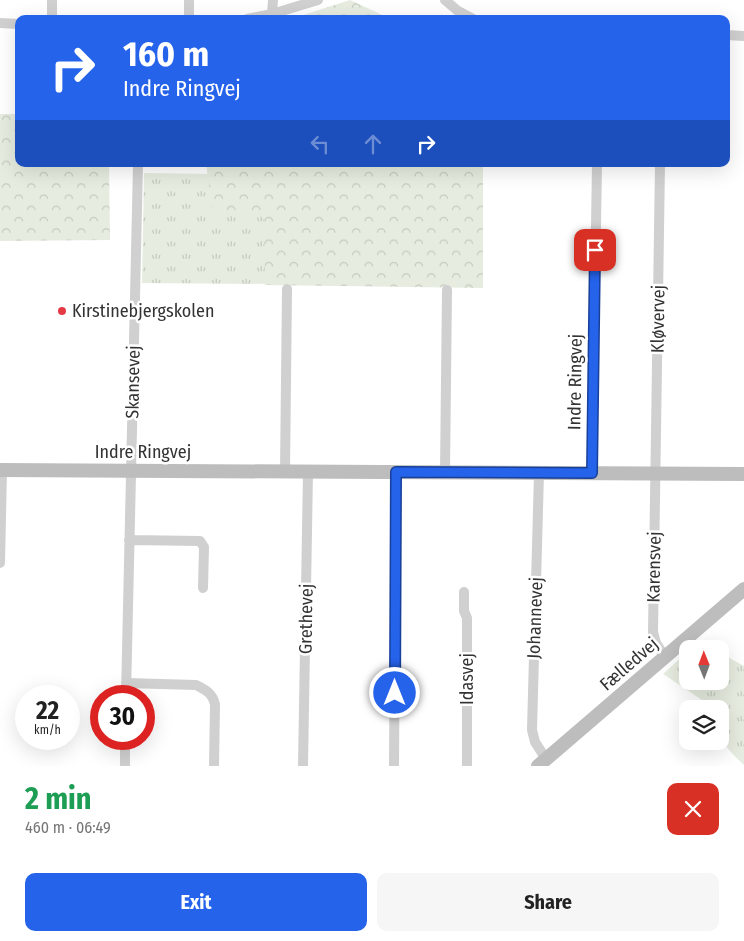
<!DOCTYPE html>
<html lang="en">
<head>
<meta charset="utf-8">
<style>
	body { margin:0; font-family:"Fira Sans Condensed",sans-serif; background:#f6f6f6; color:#222; height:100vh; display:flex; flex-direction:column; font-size:19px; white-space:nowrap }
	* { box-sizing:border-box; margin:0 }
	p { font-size:16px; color:#767676 }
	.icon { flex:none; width:28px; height:28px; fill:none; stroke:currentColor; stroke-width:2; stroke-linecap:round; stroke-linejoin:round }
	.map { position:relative; height:766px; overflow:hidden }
	.side { display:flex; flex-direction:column; background:#fff; flex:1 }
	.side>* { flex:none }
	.top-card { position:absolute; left:15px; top:15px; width:715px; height:152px; border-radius:10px; box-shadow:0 5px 20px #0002; background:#2563eb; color:#fff; overflow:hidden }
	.needle { width:32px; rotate:359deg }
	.controls { position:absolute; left:679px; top:640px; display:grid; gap:10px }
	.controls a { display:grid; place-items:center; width:50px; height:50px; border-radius:10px; background:#fff; box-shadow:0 5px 20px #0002; font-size:25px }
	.speed { position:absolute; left:15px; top:685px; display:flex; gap:10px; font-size:25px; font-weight:700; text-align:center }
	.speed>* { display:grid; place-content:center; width:65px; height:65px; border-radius:50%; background:#fff; box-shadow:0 5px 20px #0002; line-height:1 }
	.speed small { font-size:12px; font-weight:400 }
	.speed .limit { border:8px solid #d22; background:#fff; color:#111 }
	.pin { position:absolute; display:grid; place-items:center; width:42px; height:42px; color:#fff; margin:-21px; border-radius:10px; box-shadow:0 2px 8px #0006 }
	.me { position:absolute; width:55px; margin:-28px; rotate:0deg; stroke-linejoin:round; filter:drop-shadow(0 0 4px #0008) }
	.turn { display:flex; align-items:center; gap:18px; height:105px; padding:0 25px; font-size:22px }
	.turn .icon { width:65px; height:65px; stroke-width:2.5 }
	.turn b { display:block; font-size:35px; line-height:42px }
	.lanes { display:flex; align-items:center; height:48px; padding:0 25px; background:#0003; justify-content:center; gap:25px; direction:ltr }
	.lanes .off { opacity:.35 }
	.round { display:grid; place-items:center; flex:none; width:52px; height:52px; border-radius:10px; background:#f6f6f6 }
	.head { display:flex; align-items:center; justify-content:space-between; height:85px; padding:0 25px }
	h1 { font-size:30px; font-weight:700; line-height:38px; color:#1e9e55 }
	.cta { display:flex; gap:10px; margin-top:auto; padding:10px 25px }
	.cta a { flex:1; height:58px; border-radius:10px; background:#2563eb; color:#fff; font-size:20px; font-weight:700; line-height:58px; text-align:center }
	.cta a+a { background:#f6f6f6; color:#222 }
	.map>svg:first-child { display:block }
	.grass { fill:url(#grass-tufts) }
	.park { fill:url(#park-crowns) }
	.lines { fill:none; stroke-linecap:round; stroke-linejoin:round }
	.street { stroke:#d0d0d0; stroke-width:10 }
	.secondary { stroke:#bdbdbd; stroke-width:14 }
	.route-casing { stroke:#184099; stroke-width:12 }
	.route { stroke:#2563eb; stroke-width:9 }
	.poi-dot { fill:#e63946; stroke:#fff; stroke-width:2 }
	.labels { text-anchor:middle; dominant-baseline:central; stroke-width:5; stroke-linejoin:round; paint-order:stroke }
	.poi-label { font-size:18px; fill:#333; stroke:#fff; text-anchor:start }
	.street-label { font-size:18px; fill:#333; stroke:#fff }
</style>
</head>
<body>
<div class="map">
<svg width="744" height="766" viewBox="0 0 744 766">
	<defs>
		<pattern id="grass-tufts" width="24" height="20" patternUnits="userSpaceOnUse" patternTransform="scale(1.25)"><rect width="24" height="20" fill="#e6ecdf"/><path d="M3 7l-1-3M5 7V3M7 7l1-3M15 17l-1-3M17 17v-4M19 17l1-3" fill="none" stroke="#c6cbc0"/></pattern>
		<pattern id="park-crowns" width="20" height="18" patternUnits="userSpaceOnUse" patternTransform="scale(1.25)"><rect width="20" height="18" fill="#e6ecdf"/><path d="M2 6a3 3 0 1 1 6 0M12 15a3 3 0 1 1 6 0" fill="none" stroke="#c6cbc0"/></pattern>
	</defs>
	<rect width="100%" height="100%" fill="#fff"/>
	<path class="grass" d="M144,173l69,1 60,28 -1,82 -130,-1z
		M687,652l1,29h32v-28l24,13v99c-23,-22 -24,-24 -24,-56h-8l-1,-3 -48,-32z"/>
	<path class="park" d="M350,0l41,19h-100z
		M0,114h19v50h90l1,76 -110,1z
		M206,164h277v124l-218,-3 -1,-68 -51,-6z"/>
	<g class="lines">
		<path class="street" d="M445,0l13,11 15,8
			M272,14l1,-14
			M52,19v-19
			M189,19v-19
			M247,19l25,-5 46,-14
			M0,23l19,1
			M726,35l18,1
			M660,164l-7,468 3,11 9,14
			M285,472l2,-183
			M445,473l2,-183
			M539,473l-7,257 3,12 11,17
			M592,473l5,-309
			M129,540l71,1 4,6 -1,41
			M0,563l2,-93
			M464,592v19l3,7v148
			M126,683l70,2c10,5 16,8 19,19l-1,62
			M126,696l12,-532
			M125,766v-27
			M303,766l5,-294
			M394,766l2,-294"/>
		<path class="secondary" d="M0,470l744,4
			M538,766l206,-177"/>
	</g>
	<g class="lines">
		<g class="route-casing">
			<path id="route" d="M395,693l1,-221 196,1 3,-223"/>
		</g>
		<use href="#route" class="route"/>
	</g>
	<circle class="poi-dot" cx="62" cy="311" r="5"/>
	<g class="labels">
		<g class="poi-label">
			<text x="72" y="311">Kirstinebjergskolen</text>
		</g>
		<g class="street-label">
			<text transform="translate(658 319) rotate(-89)">Kløvervej</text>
			<text transform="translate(133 382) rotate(-89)">Skansevej</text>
			<text transform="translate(575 382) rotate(-89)">Indre Ringvej</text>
			<text x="143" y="452">Indre Ringvej</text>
			<text transform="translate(654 567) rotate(-89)">Karensvej</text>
			<text transform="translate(535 618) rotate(-88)">Johannevej</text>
			<text transform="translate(306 619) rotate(-89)">Grethevej</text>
			<text transform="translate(629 664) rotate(-41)">Fælledvej</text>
			<text transform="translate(467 679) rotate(-90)">Idasvej</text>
		</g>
	</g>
</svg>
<div class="controls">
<a><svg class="needle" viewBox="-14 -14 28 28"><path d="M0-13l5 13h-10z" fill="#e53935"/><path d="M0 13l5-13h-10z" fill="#767676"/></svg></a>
<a><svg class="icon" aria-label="layers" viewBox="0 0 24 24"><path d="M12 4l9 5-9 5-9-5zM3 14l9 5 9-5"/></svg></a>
</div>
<div class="speed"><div>22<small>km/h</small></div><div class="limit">30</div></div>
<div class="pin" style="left:595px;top:250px;background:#d93025"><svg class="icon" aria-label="arrive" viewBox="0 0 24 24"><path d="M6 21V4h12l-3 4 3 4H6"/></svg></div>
<svg class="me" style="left:395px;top:693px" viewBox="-20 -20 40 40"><circle r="17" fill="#2563eb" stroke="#fff" stroke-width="3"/><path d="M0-11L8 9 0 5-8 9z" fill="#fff"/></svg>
<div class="top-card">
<div class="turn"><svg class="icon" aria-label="right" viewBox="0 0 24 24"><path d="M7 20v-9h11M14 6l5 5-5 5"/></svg><div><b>160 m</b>Indre Ringvej</div></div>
<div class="lanes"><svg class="icon off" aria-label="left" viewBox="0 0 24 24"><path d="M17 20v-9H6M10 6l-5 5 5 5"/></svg><svg class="icon off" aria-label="ahead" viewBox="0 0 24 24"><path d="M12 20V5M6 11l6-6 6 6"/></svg><svg class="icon" aria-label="right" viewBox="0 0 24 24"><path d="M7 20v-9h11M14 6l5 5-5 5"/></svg></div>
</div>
</div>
<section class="side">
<div class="head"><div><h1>2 min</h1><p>460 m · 06:49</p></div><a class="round" style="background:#d93025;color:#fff"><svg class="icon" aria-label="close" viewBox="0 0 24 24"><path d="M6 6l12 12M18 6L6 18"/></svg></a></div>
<div class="cta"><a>Exit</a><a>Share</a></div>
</section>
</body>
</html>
